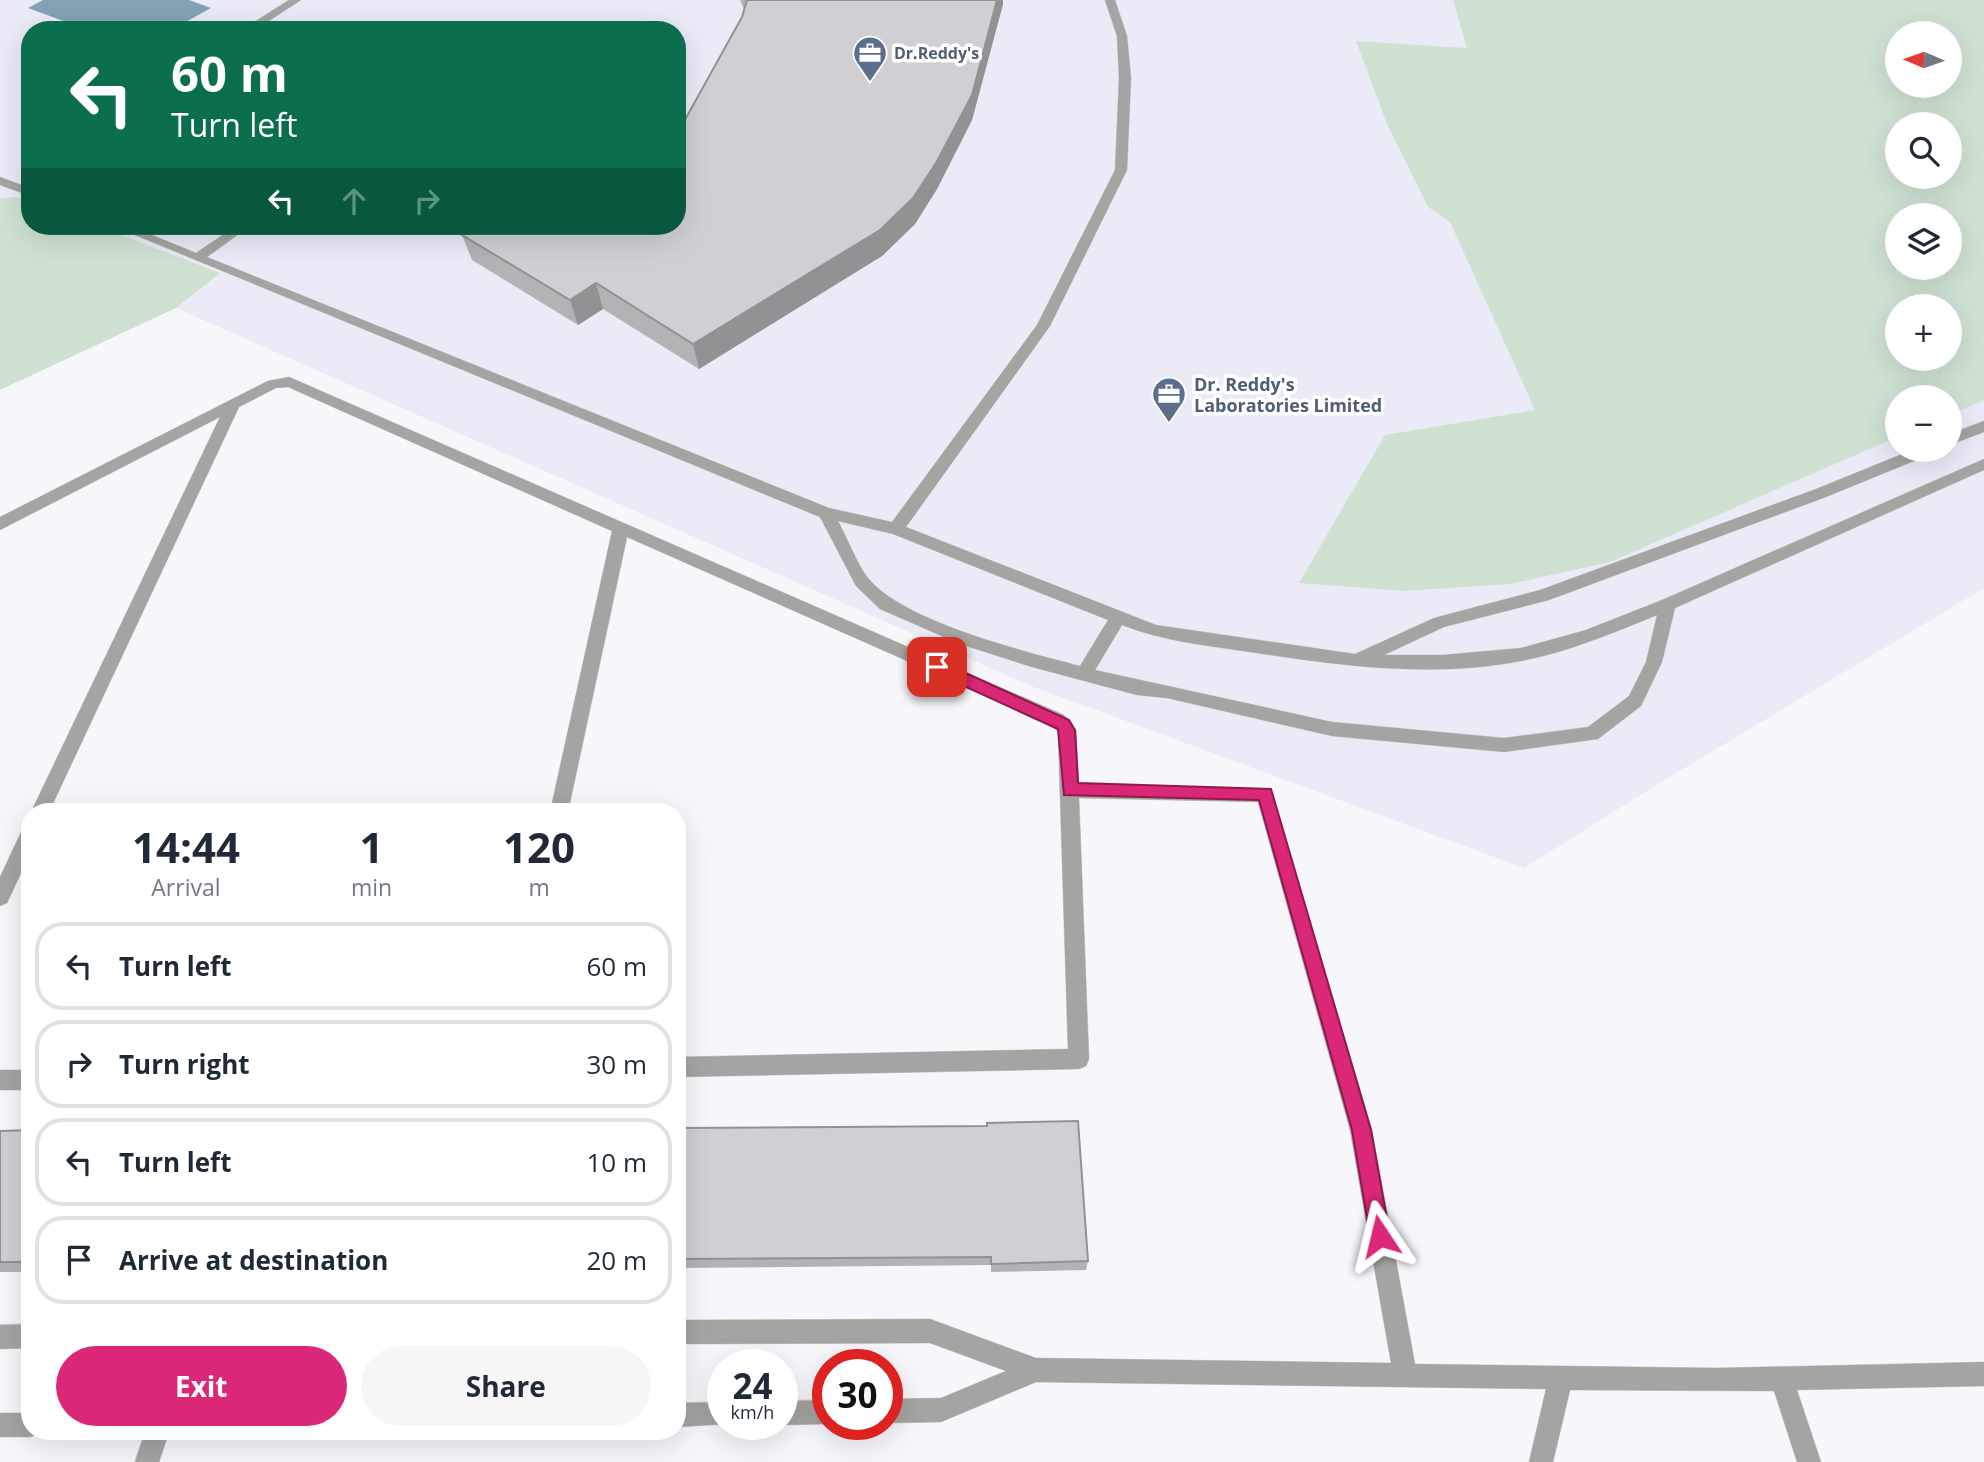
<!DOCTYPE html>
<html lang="en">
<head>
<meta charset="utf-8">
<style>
	body { margin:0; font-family:"Open Sans",sans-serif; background:#f6f6f7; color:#1f2937; height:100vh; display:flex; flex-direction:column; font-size:26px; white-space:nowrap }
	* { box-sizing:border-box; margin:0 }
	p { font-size:23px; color:#747a83 }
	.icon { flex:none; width:38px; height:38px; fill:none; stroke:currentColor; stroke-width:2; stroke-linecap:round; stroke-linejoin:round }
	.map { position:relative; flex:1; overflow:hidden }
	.panel { position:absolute; left:21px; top:803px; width:665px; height:637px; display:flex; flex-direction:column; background:#fff; border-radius:28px; box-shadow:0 7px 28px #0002 }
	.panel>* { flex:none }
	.guide { position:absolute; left:21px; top:21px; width:665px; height:214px; border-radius:28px; box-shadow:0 7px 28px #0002; background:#0b6e4f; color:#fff; overflow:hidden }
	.needle { width:46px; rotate:272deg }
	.controls { position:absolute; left:1885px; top:21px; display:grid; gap:14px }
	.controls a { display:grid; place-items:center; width:77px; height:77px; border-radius:50%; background:#fff; box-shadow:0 7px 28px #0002; font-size:35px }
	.speed { position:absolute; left:707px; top:1349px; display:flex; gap:14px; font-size:35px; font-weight:700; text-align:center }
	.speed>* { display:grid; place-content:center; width:91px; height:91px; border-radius:50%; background:#fff; box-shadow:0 7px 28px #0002; line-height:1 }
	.speed small { font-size:18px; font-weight:400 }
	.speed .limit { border:10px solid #d22; background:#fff; color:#111 }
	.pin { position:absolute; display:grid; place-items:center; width:60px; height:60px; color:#fff; margin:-30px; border-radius:14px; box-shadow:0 4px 10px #0006 }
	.me { position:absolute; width:77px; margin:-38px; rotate:350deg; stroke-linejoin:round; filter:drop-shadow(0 0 5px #0008) }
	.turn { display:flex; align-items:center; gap:24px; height:147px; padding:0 35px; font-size:32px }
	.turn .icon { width:91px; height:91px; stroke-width:2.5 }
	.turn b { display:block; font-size:49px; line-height:60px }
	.lanes { display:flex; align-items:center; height:66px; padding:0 35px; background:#0003; justify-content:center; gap:35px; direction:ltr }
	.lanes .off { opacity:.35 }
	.eta { display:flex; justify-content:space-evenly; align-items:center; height:119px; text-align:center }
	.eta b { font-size:42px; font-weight:700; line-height:49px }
	.cta { display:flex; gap:14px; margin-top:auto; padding:14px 35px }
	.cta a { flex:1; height:80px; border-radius:42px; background:#db2777; color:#fff; font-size:28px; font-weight:700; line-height:80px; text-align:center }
	.cta a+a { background:#f6f6f7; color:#1f2937 }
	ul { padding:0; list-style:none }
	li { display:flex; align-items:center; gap:21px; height:88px; margin:0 14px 10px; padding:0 21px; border:4px solid #e0e1e3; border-radius:28px }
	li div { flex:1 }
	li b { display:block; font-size:26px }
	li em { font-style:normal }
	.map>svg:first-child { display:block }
	.built { fill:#eaebf7; fill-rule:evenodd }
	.green { fill:#cfe2d2; fill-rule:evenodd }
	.water { fill:#83a2b3 }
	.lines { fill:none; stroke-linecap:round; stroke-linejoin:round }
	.minor-casing { stroke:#d1d1d6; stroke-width:1 }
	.minor { fill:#a5a4a2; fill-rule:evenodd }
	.wall { fill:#b3b3b6 }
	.shaded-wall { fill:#929294 }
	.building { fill:#d0d0d4; stroke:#929294; stroke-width:2 }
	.route { fill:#db2777; stroke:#8e194d; stroke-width:2 }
	.labels { text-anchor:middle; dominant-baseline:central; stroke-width:7; stroke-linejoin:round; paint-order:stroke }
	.far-service-label { font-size:16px; font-weight:bold; fill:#4e5e75; stroke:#fff; text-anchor:start }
	.service-label { font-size:18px; font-weight:bold; fill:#4e5e75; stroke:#fff; text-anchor:start }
</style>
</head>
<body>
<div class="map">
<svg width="1984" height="1462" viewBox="0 0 1984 1462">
	<rect width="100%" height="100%" fill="#f6f6fb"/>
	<path class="built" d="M0,0h1984v588l-331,199 -129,81 -493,-182 -855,-378 -176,81zM30,30h647v196h-647zM1897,33h53v53h-53zM1897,124h53v53h-53zM1897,215h53v53h-53zM1897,306h53v53h-53zM1897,397h53v53h-53z"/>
	<path class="green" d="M1453,0h531v400l-34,15v-18h-53v40l-287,125 -100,22 -106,7 -105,-8 86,-148 150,-25 -85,-188 -22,-15 -41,-83 -31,-83 111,7zM1897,33h53v53h-53zM1897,124h53v53h-53zM1897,215h53v53h-53zM1897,306h53v53h-53z
		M15,197l15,3v26h68l122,47 -44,35 -176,82v-191z"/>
	<path class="water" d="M43,0h146l22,8 -40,22h-83l-60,-22z"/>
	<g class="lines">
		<g class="minor-casing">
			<path id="minor" d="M289,0h12l-46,30h-13z
				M1105,0h10l12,36 4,42 -4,92 -77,156 -144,201 250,98 199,29 79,-36 106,-28 276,-101 96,-39h21l-2,4 -105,43 -277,103 -105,27 -60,28h59l78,-7 65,-18 76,-30 322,-141v11l-309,138 -13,54 -21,44 -43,33 -94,13 -172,-16 -165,-38 -30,-3 -105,-28 -72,-23 -80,-35 -24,-23 -36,-69 -707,-291h17l66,27 40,-27h14l-43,31 622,251 63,14 145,-197 78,-155 4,-92 -2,-42zM838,521l55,13 215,86 -28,46c-54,-14 -178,-45 -212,-88 -12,-16 -20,-39 -30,-57zM1657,615l-11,47 -17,34 -41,31 -84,11 -172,-16 -237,-52 27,-45c43,17 89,21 135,28 85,13 178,25 264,8 47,-9 92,-28 136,-46z
				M0,177l30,11v8l-30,-11z
				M289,377l775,338 12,15 3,53 192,6 101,341 43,234 302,4 267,-6v24l-187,4 24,72h-24l-23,-71 -204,-1 -17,72h-24l17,-73 -510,-7 -95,40 -54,1v-24l54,-1 65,-27 -76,-28 -253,1v-24l253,-1 106,39 355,5 -41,-233 -92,-328 -179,-4 10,261 -3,7 -7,3 -402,8v-20l391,-8 -10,-317 -6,-7 -425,-188 -59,275h-18l62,-281 -324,-144 -12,1 -37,19 -190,405h-18l189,-395 -220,113v-13l268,-136z
				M1984,421v11l-34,13v-11z
				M30,826v28l-23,49 -7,3v-29l23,-49z
				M0,1070h30v20h-30z
				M30,1324v24l-30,1v-24z
				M828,1400v24l-46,1 -1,-1 1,-23z
				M723,1402v22h4l-50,3v-24z
				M0,1413h30v19h9v2l-9,3h-30z
				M145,1432h24l-10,30h-24z"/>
		</g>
		<use href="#minor" class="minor"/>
	</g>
	<path class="wall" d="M740,0h263v4l-31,116 -35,69 -22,35 -33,32 -183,113 -96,-60 -25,16 -106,-65 -10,-25 219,-108 61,-110 2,-8z
		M677,1128l411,133 -2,9 -95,2v-7l-314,3z
		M30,1130v142h-30v-141z"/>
	<path class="shaded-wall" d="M997,0h6v4l-31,116 -35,69 -22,35 -33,32 -183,113 -6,-25z
		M596,283l7,26 -25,16 -8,-25z"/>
	<path class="building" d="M747,0h250l-25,95 -36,68 -23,35 -33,32 -187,114 -97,-61 -26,17 -108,-65 16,-9h199v-101l4,2 61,-110z
		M1078,1121l10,140 -97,3v-7l-314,2v-131l310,-2v-3z
		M30,1130v132h-30v-131z"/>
	<path class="route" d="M937,660l132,60 6,10 3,53 193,6 100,341 19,106 -3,7 -7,3 -7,-3 -3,-7 -18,-106 -93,-330 -195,-5 -6,-66 -127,-58 -2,-4 2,-5z"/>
	<defs>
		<g id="office-pin" transform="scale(1.75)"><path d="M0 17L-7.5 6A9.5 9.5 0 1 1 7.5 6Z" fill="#5c6f8a" stroke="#fff"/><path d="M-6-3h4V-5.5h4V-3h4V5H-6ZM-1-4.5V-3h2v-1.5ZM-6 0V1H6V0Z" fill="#fff"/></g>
	</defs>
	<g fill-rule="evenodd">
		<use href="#office-pin" x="870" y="53"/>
		<use href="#office-pin" x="1169" y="394"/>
	</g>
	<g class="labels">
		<g class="far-service-label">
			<text x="894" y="53">Dr.Reddy's</text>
		</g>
		<g class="service-label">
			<text x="1194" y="384">Dr. Reddy's<tspan x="1194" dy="21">Laboratories Limited</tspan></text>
		</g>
	</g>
</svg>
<div class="controls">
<a><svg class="needle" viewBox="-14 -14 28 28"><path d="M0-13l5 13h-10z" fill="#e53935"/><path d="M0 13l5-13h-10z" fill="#747a83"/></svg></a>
<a><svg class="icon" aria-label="search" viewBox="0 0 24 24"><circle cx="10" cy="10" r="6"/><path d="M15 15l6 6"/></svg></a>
<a><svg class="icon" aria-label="layers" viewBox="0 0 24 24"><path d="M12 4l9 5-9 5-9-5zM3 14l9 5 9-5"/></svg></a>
<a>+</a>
<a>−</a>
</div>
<div class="speed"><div>24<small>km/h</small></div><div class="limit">30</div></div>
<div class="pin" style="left:937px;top:667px;background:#d93025"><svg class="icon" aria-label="arrive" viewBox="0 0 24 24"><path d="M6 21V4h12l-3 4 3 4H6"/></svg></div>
<svg class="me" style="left:1380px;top:1236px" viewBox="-20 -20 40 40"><path d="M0-17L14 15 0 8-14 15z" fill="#db2777" stroke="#fff" stroke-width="4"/></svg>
<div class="guide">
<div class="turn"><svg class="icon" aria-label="left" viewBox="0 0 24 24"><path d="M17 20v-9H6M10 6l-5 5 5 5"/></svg><div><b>60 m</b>Turn left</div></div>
<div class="lanes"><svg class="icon" aria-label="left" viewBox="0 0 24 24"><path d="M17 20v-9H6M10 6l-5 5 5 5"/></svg><svg class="icon off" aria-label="ahead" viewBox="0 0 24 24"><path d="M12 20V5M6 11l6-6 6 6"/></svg><svg class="icon off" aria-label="right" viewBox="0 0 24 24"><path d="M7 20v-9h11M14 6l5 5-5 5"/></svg></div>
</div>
<section class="panel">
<div class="eta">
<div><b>14:44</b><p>Arrival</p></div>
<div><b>1</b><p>min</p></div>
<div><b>120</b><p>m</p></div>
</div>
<ul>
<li><svg class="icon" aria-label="left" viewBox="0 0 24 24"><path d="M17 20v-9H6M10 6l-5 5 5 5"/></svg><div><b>Turn left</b></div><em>60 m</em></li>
<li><svg class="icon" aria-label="right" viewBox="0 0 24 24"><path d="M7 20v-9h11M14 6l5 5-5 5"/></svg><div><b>Turn right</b></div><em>30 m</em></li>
<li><svg class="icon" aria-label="left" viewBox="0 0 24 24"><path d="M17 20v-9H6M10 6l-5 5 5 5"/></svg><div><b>Turn left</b></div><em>10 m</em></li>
<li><svg class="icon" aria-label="arrive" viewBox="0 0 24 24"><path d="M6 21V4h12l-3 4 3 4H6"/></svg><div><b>Arrive at destination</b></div><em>20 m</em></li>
</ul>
<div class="cta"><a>Exit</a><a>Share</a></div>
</section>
</div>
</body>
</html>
